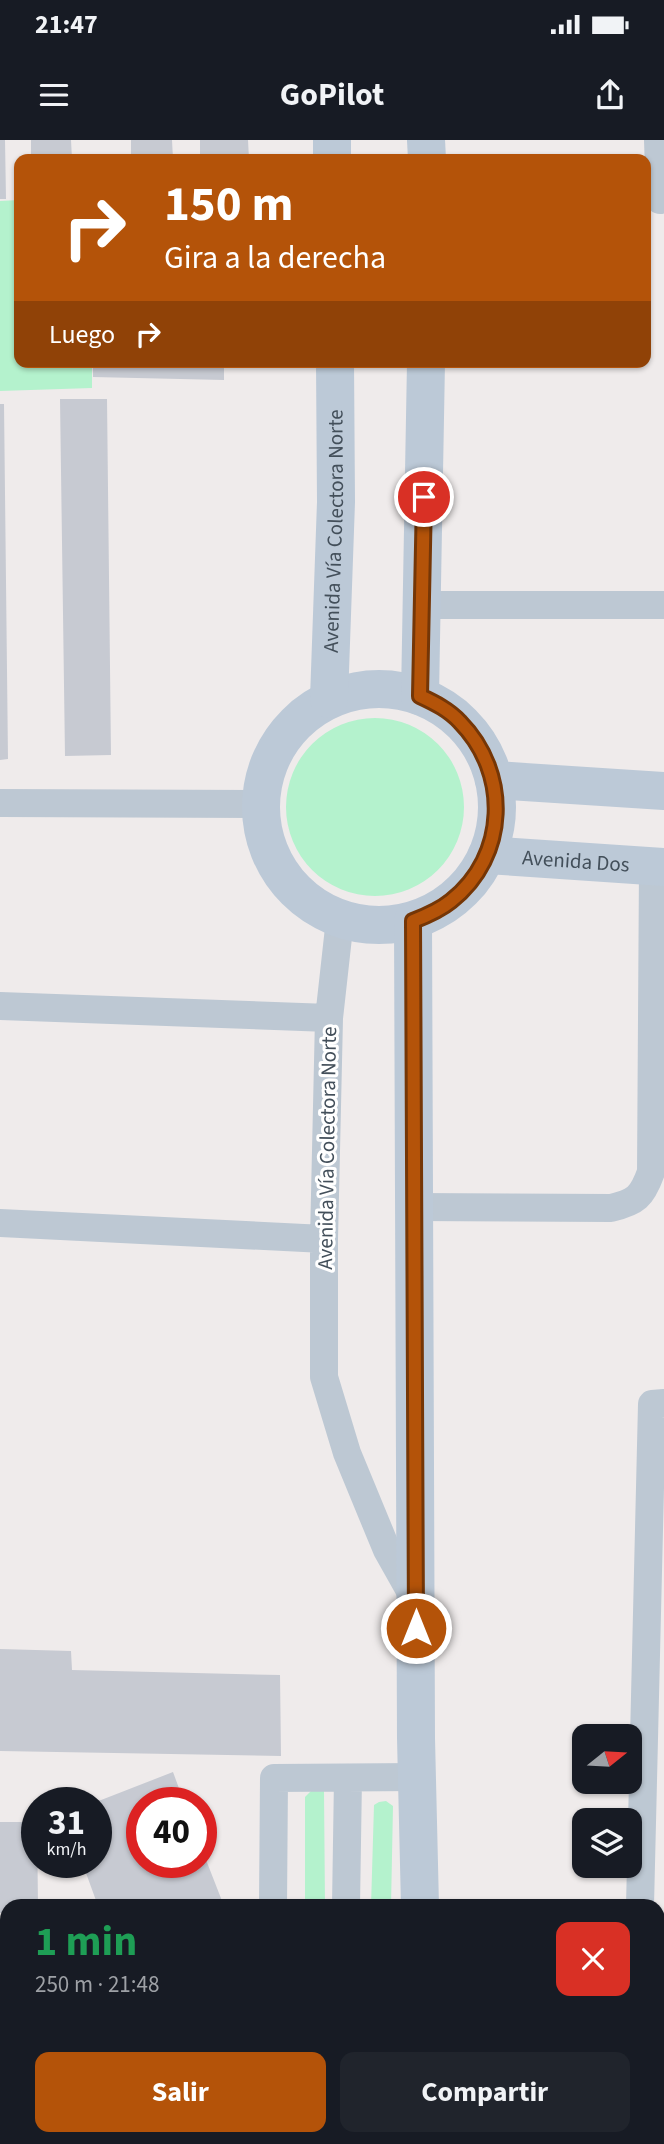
<!DOCTYPE html>
<html lang="es">
<head>
<meta charset="utf-8">
<style>
	body { margin:0; font-family:"Source Sans 3",sans-serif; background:#20242c; color:#f1f3f6; height:100vh; display:flex; flex-direction:column; font-size:26px; white-space:nowrap }
	* { box-sizing:border-box; margin:0 }
	p { font-size:23px; color:#9ea1a6 }
	.icon { flex:none; width:38px; height:38px; fill:none; stroke:currentColor; stroke-width:2; stroke-linecap:round; stroke-linejoin:round }
	.map { position:relative; flex:1; overflow:hidden }
	.drawer { position:absolute; left:0px; top:1759px; width:665px; height:247px; display:flex; flex-direction:column; background:#171b24; border-radius:21px 21px 0 0; box-shadow:0 2px 5px #0004 }
	.drawer>* { flex:none }
	.guide { position:absolute; left:14px; top:14px; width:637px; height:214px; border-radius:14px; box-shadow:0 2px 5px #0004; background:#b45309; color:#fff; overflow:hidden }
	.needle { width:46px; rotate:72deg }
	.fabs { position:absolute; left:572px; top:1584px; display:grid; gap:14px }
	.fabs a { display:grid; place-items:center; width:70px; height:70px; border-radius:14px; background:#171b24; box-shadow:0 2px 5px #0004; font-size:35px }
	.speed { position:absolute; left:21px; top:1647px; display:flex; gap:14px; font-size:35px; font-weight:700; text-align:center }
	.speed>* { display:grid; place-content:center; width:91px; height:91px; border-radius:50%; background:#171b24; box-shadow:0 2px 5px #0004; line-height:1 }
	.speed small { font-size:18px; font-weight:400 }
	.speed .limit { border:10px solid #d22; background:#fff; color:#111 }
	.pin { position:absolute; display:grid; place-items:center; width:60px; height:60px; color:#fff; margin:-30px; border:4px solid #fff; border-radius:50%; box-shadow:0 2px 7px #0007 }
	.me { position:absolute; width:77px; margin:-38px; rotate:0deg; stroke-linejoin:round; filter:drop-shadow(0 0 5px #0008) }
	.turn { display:flex; align-items:center; gap:24px; height:147px; padding:0 35px; font-size:32px }
	.turn .icon { width:91px; height:91px; stroke-width:2.5 }
	.turn b { display:block; font-size:49px; line-height:60px }
	.then { display:flex; align-items:center; height:66px; padding:0 35px; background:#0003; gap:14px; font-size:26px }
	.round { display:grid; place-items:center; flex:none; width:74px; height:74px; border-radius:14px; background:#20242c }
	.summary { display:flex; align-items:center; justify-content:space-between; height:119px; padding:0 35px }
	h1 { font-size:42px; font-weight:700; line-height:52px; color:#1e9e55 }
	.action { display:flex; gap:14px; margin-top:auto; padding:14px 35px }
	.action a { flex:1; height:80px; border-radius:14px; background:#b45309; color:#fff; font-size:28px; font-weight:700; line-height:80px; text-align:center }
	.action a+a { background:#20242c; color:#f1f3f6 }
	.status { display:flex; justify-content:space-between; align-items:center; height:49px; padding:0 35px; background:#171b24; direction:ltr }
	.status svg { height:19px; fill:currentColor }
	header { display:flex; justify-content:space-between; align-items:center; height:91px; padding:0 35px; background:#171b24; font-size:32px; font-weight:700 }
	.map>svg:first-child { display:block }
	.green { fill:#b4f2cd }
	.building { fill:#c7cad2 }
	.lines { fill:none; stroke-linecap:round; stroke-linejoin:round }
	.street { stroke:#bdc8d3; stroke-width:28 }
	.secondary { stroke:#bcc9d7; stroke-width:38 }
	.route-casing { stroke:#753606; stroke-width:18 }
	.route { stroke:#b45309; stroke-width:12 }
	.labels { text-anchor:middle; dominant-baseline:central; stroke-width:6; stroke-linejoin:round; paint-order:stroke }
	.street-label { font-size:21px; fill:#434f5a; stroke:#fff }
</style>
</head>
<body>
<div class="status"><b>21:47</b><svg viewBox="0 0 49 12"><path d="M0 12V9h3v3zM5 12V6h3v6zM10 12V3h3v9zM15 12V0h3v12zM26 1h20v11H26zM47 4h2v5h-2z"/></svg></div>
<header><svg class="icon" aria-label="menu" viewBox="0 0 24 24"><path d="M4 6h16M4 12h16M4 18h16"/></svg>GoPilot<svg class="icon" aria-label="share" viewBox="0 0 24 24"><path d="M12 15V3M7 8l5-5 5 5M5 13v7h14v-7"/></svg></header>
<div class="map">
<svg width="664" height="2004" viewBox="0 0 664 2004">
	<rect width="100%" height="100%" fill="#efebeb"/>
	<path class="green" d="M19,60v162h73v26l-92,3v-190z
		M286 667a89 89 0 1 1 178 0a89 89 0 1 1-178 0Z
		M313,1649l11,2 1,115h-20v-109z
		M386,1661l7,5 -2,100h-20l3,-101 5,-3z"/>
	<path class="building" d="M0,0h5l1,59h-6z
		M31,0h40l1,19h-41z
		M131,0h41l1,19h-42z
		M200,0h48l1,19h-49z
		M93,222h131v18l-131,-3z
		M60,259h47l4,356 -46,1z
		M0,264h4l4,355 -8,1z
		M0,1509l71,2 1,19 208,5 1,81 -281,-5z
		M173,1632l11,30h-42v60h59v-15l23,59h-126l-16,-44h14v-60z
		M0,1682h37l1,84h-31v7h-7z
		M0,1789h7v90h-7z"/>
	<g class="lines">
		<path class="street" d="M658,0l2,60
			M422,465h242
			M0,663l260,1
			M340,779l-11,99 -5,221v138l23,76 40,97 27,48
			M0,866l329,12
			M414,1067l197,1c25,-6 31,-11 40,-36l2,-306
			M0,1083l324,16
			M273,1766l1,-128 143,-1
			M346,1766l2,-128
			M640,1766l12,-502 12,-1
			M0,1907h7
			M658,1964l6,-1
			M447,2004l29,-6"/>
		<g class="secondary">
			<path d="M332,0v19"/>
			<path d="M426,0l1,19"/>
			<circle cx="379" cy="667" r="118"/>
			<path d="M420,556l6,-334"/>
			<path id="s1" d="M329,559l7,-197 -1,-140"/>
			<path d="M494,640l170,11"/>
			<path id="s2" d="M487,715l177,12"/>
			<path d="M413,781l3,817 4,168"/>
			<path d="M423,1998v6"/>
		</g>
	</g>
	<g class="lines">
		<g class="route-casing">
			<path id="route" d="M416,1488l-3,-707c13,-5 27,-11 38,-20 57,-45 59,-128 9,-179 -11,-12 -25,-19 -40,-26l4,-199"/>
		</g>
		<use href="#route" class="route"/>
	</g>
	<g class="labels">
		<g class="street-label">
			<text stroke="none"><textPath href="#s1" startOffset="168">Avenida Vía Colectora Norte</textPath></text>
			<text stroke="none"><textPath href="#s2" startOffset="89">Avenida Dos</textPath></text>
			<text transform="translate(327 1008) rotate(-89)">Avenida Vía Colectora Norte</text>
		</g>
	</g>
</svg>
<div class="fabs">
<a><svg class="needle" viewBox="-14 -14 28 28"><path d="M0-13l5 13h-10z" fill="#e53935"/><path d="M0 13l5-13h-10z" fill="#9ea1a6"/></svg></a>
<a><svg class="icon" aria-label="layers" viewBox="0 0 24 24"><path d="M12 4l9 5-9 5-9-5zM3 14l9 5 9-5"/></svg></a>
</div>
<div class="speed"><div>31<small>km/h</small></div><div class="limit">40</div></div>
<div class="pin" style="left:424px;top:357px;background:#d93025"><svg class="icon" aria-label="arrive" viewBox="0 0 24 24"><path d="M6 21V4h12l-3 4 3 4H6"/></svg></div>
<svg class="me" style="left:416px;top:1488px" viewBox="-20 -20 40 40"><circle r="17" fill="#b45309" stroke="#fff" stroke-width="3"/><path d="M0-11L8 9 0 5-8 9z" fill="#fff"/></svg>
<div class="guide">
<div class="turn"><svg class="icon" aria-label="right" viewBox="0 0 24 24"><path d="M7 20v-9h11M14 6l5 5-5 5"/></svg><div><b>150 m</b>Gira a la derecha</div></div>
<div class="then">Luego<svg class="icon" aria-label="right" viewBox="0 0 24 24"><path d="M7 20v-9h11M14 6l5 5-5 5"/></svg></div>
</div>
<section class="drawer">
<div class="summary"><div><h1>1 min</h1><p>250 m · 21:48</p></div><a class="round" style="background:#d93025;color:#fff"><svg class="icon" aria-label="close" viewBox="0 0 24 24"><path d="M6 6l12 12M18 6L6 18"/></svg></a></div>
<div class="action"><a>Salir</a><a>Compartir</a></div>
</section>
</div>
</body>
</html>
